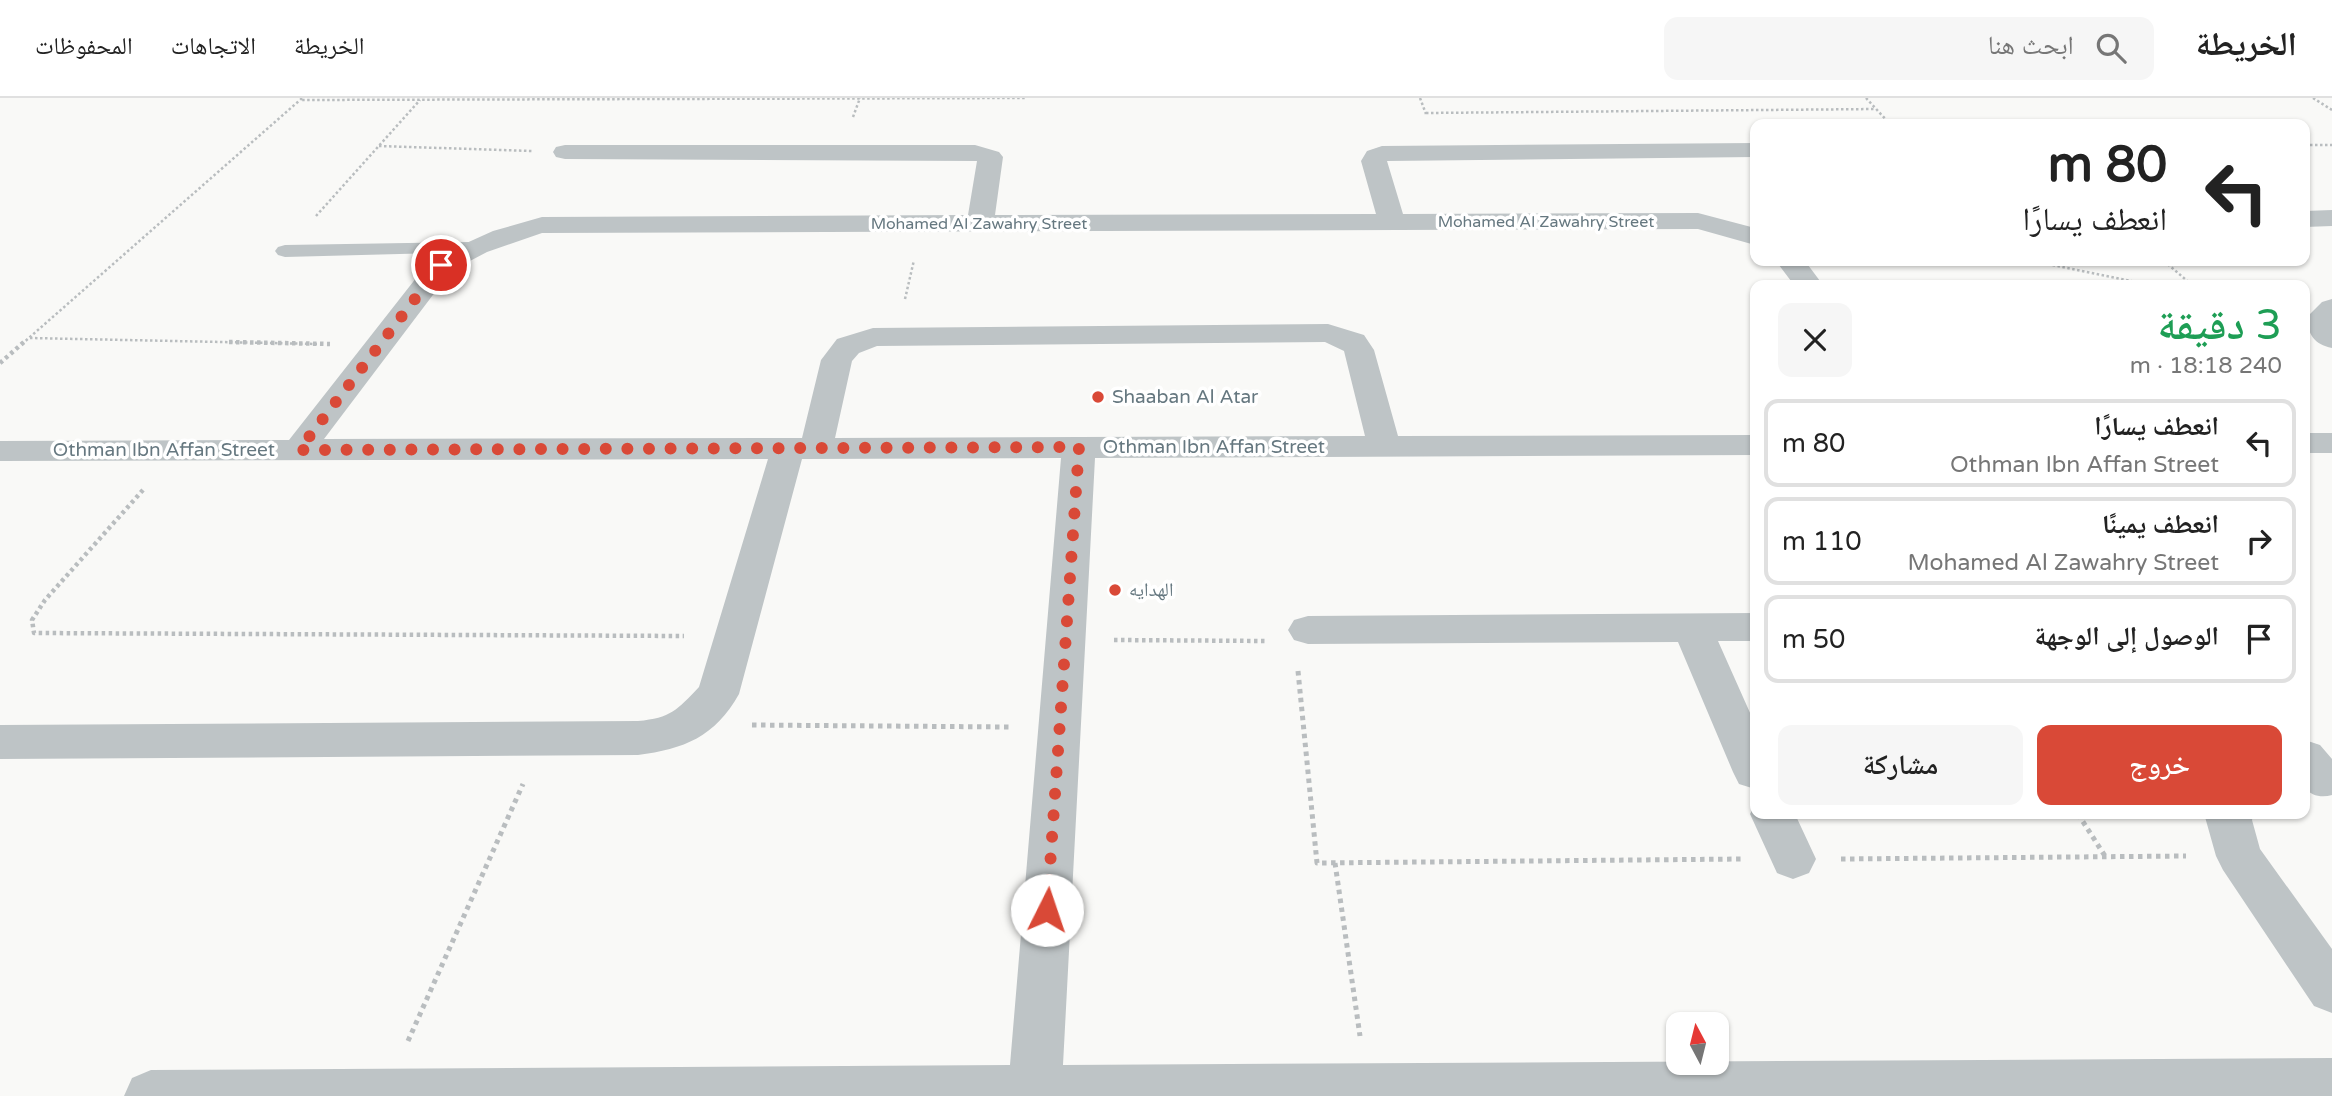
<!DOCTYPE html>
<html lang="ar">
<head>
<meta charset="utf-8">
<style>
	body { margin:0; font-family:"Varela Round","Noto Naskh Arabic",sans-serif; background:#f6f6f6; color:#222; direction:rtl; height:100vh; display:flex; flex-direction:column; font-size:26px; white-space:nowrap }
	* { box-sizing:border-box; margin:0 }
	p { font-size:23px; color:#767676 }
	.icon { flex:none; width:38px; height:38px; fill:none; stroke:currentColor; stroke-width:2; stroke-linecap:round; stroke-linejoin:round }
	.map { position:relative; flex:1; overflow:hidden; direction:ltr }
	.drawer { position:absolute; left:1750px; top:182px; width:560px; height:539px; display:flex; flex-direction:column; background:#fff; border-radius:14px; box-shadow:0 2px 5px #0004; direction:rtl }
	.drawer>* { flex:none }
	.hud { position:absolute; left:1750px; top:21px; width:560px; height:147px; border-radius:14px; box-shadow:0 2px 5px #0004; direction:rtl; background:#fff; color:#222; overflow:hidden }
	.needle { width:46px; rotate:353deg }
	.fabs { position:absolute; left:1666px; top:914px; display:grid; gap:14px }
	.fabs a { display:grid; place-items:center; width:63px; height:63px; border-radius:14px; background:#fff; box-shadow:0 2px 5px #0004; font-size:35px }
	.pin { position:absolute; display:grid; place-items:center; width:60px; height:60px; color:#fff; margin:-30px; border:4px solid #fff; border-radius:50%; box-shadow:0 2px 7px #0007 }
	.me { position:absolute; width:77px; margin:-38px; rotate:4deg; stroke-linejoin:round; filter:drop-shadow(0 0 5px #0008) }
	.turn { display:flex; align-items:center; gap:24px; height:147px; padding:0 28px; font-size:32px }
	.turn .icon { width:91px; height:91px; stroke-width:2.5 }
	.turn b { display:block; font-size:49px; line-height:60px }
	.round { display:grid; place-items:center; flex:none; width:74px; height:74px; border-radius:14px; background:#f6f6f6 }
	.summary { display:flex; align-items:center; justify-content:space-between; height:119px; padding:0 28px }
	h1 { font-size:42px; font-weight:600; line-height:52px; color:#1e9e55 }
	.primary-button { display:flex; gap:14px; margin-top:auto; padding:14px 28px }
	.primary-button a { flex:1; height:80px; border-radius:14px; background:#d94937; color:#fff; font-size:28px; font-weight:600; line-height:80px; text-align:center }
	.primary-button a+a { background:#f6f6f6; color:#222 }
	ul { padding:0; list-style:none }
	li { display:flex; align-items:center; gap:21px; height:88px; margin:0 14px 10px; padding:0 14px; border:4px solid #e0e0e0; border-radius:14px }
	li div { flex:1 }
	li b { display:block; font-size:26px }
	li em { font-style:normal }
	header { display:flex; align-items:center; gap:42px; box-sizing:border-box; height:98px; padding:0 35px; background:#fff; border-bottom:2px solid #e0e0e0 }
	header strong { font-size:33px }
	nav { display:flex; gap:38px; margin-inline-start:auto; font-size:24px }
	.search { width:490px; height:63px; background:#f6f6f6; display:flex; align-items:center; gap:18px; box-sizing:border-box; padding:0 24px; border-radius:14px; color:#767676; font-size:26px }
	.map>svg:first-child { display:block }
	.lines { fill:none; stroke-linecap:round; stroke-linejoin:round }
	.path-far2 { stroke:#b9bdbf; stroke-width:2.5; stroke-dasharray:2.5 2.5; stroke-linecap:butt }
	.path-far1 { stroke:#b9bdbf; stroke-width:4.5; stroke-dasharray:3.5 3.5; stroke-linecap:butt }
	.path { stroke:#b9bdbf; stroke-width:5; stroke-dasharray:4.5 4.5; stroke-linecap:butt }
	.service { fill:#bec4c6; fill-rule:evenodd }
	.minor { fill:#bec4c6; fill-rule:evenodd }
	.route { stroke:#d94937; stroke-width:12; stroke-dasharray:0 21.6 }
	.poi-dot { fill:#d94937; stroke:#fff; stroke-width:2.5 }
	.labels { text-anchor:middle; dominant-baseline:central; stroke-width:7; stroke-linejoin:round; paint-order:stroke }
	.far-street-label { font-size:16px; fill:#667880; stroke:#fff }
	.poi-label { font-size:19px; fill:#667880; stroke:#fff; text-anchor:start }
	.street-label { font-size:19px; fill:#667880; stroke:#fff }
</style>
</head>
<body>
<header>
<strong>الخريطة</strong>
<div class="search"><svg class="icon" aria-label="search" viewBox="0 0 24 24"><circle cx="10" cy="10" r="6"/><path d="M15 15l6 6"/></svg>ابحث هنا</div>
<nav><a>الخريطة</a><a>الاتجاهات</a><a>المحفوظات</a></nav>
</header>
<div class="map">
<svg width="2332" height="998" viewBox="0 0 2332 998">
	<rect width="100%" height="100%" fill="#f9f9f7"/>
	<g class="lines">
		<path class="path-far2" d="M302,0l-2,2 727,-2
			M1420,0l6,16
			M1866,0l24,26
			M2313,0l19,12
			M1426,15l450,-4
			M853,19l7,-19
			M2305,47h27
			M379,48l153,5
			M316,118l104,-116
			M2033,163l117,24
			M2164,163l28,24
			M905,201l9,-39
			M30,240l287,6
			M22,246l278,-244"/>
		<path class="path-far1" d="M229,244l101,2
			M0,265l24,-21
			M143,392l-98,110 -13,20 2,13 650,3
			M1114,542l152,1"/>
		<path class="path" d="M1298,573l19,192 425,-4
			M752,627l258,2
			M2078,716l27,42
			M1841,761l345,-3
			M1335,765l25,173
			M408,943l115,-257"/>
		<path class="service" d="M469,144l7,2 3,4 -3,4 -191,5 -7,-2 -3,-4 3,-4 7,-2z"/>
		<path class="minor" d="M1755,45v14l-368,4 16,53 295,-1 57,15v17l-57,-16 -1156,4 -55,19 -36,19 -127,168 478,-1 19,-78 16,-21 36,-11 455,-4 36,11 10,15 24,86 357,-1v20l-660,3 -32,607 1269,-7v38h-2208l8,-18 19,-8 859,-5 51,-607 -259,1 -63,235c-24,43 -55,55 -101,61l-638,4v-34l638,-4c33,-3 39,-11 61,-34l69,-228 -768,2v-20l289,-1 142,-181 62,-28 49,-14 426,-2 9,-54 -412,-2 -9,-2 -3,-5 3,-5 9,-2h410l24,7 4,5 -8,58 381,-1 -15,-53 6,-10 15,-5zM1325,244l19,9 21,85 -530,2 17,-77 7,-8 18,-7z
			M2332,112v16l-27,1v-16z
			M1776,163h29l18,24h-29z
			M2332,201v49c-18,-4 -24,-13 -25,-31l15,-15z
			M2305,335h27v20h-27z
			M1755,515v28h-37l37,83v65l-16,-5 -6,-12 -55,-130 -370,2 -14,-4 -6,-10 6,-10 14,-4z
			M2305,642l15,5 12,14v36c-10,3 -21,1 -27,-7z
			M1755,707v9h40l21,45 -7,14 -16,6 -16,-6 -27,-59z
			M2207,716h47l-2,6 8,29 72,100v64l-18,-7 -91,-136 -7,-14 -11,-39z"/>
	</g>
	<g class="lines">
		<path class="route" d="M441,167l-142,185 780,-3 -32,463"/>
	</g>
	<g class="poi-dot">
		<circle cx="1098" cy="299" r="7"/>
		<circle cx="1115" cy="492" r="7"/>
	</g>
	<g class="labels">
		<g class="far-street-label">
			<text x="1546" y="124">Mohamed Al Zawahry Street</text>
			<text x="979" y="126">Mohamed Al Zawahry Street</text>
		</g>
		<g class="poi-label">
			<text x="1112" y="299">Shaaban Al Atar</text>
			<text x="1129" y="492">الهدايه</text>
		</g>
		<g class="street-label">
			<text x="1214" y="349">Othman Ibn Affan Street</text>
			<text x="164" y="352">Othman Ibn Affan Street</text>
		</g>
	</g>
</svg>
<div class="fabs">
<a><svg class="needle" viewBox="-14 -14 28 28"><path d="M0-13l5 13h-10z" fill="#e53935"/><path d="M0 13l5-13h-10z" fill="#767676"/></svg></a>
</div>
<div class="pin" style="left:441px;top:167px;background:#d93025"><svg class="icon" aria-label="arrive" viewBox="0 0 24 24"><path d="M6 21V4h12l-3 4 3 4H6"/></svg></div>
<svg class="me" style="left:1047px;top:812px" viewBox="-20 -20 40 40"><circle r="19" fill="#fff"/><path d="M0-13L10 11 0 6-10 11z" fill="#d94937"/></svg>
<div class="hud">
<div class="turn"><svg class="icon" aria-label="left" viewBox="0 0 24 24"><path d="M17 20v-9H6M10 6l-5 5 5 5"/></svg><div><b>80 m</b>انعطف يسارًا</div></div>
</div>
<section class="drawer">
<div class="summary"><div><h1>3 دقيقة</h1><p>240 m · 18:18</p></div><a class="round"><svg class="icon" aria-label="close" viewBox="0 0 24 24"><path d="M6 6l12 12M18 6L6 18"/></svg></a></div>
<ul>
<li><svg class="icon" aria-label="left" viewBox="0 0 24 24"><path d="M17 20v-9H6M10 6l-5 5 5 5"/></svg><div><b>انعطف يسارًا</b><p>Othman Ibn Affan Street</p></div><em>80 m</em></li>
<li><svg class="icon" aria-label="right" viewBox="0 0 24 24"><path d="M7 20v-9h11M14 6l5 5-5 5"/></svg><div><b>انعطف يمينًا</b><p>Mohamed Al Zawahry Street</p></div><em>110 m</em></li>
<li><svg class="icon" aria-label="arrive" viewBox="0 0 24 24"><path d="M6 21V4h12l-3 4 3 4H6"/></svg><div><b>الوصول إلى الوجهة</b></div><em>50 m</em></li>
</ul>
<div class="primary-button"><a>خروج</a><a>مشاركة</a></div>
</section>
</div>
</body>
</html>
